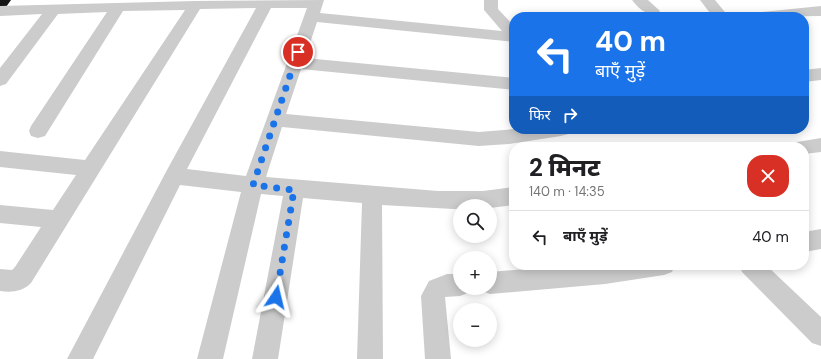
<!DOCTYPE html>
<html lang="hi">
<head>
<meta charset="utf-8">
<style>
	body { margin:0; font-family:"DM Sans","Noto Sans Devanagari",sans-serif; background:#f6f6f6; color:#202124; height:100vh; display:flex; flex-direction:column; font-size:15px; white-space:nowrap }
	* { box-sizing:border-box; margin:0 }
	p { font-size:13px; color:#757577 }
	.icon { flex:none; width:22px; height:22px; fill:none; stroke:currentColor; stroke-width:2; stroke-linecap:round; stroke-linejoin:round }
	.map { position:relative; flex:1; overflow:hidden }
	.panel { position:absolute; left:509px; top:142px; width:300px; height:128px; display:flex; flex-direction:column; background:#fff; border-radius:16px; box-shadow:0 2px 10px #0003 }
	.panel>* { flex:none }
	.guide { position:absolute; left:509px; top:12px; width:300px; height:122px; border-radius:16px; box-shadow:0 2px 10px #0003; background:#1a73e8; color:#fff; overflow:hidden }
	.buttons { position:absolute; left:453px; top:199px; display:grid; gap:8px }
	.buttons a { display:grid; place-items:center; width:44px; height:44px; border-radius:50%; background:#fff; box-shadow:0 2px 10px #0003; font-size:20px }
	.pin { position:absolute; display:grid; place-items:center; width:34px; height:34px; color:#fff; margin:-17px; border:2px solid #fff; border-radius:50%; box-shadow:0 1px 4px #0007 }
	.me { position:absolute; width:44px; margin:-22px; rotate:10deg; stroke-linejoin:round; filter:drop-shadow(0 0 3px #0008) }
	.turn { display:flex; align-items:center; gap:14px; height:84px; padding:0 20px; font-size:18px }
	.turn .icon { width:52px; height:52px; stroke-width:2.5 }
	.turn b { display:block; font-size:28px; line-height:34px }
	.then { display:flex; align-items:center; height:38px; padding:0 20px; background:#0003; gap:8px; font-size:15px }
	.round { display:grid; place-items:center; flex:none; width:42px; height:42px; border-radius:16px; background:#f6f6f6 }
	.summary { display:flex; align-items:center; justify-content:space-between; height:68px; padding:0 20px }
	h1 { font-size:24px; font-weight:800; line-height:30px }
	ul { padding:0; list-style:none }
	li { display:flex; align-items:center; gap:12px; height:52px; padding:0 20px; border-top:1px solid #e0e0e0 }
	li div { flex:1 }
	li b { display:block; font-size:15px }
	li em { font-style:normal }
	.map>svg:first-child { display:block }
	.building { fill:#161616 }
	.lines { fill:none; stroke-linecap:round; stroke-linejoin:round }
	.minor { fill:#ccc; fill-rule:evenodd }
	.route { stroke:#1a73e8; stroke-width:7; stroke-dasharray:0 12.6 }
</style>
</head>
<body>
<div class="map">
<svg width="821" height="359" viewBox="0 0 821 359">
	<rect width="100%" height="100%" fill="#fff"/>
	<path class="building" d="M0,0h11l-5,7h-6z"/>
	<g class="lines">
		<path class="minor" d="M324,0l-4,13 182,18 -18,-21v-10h14v9l16,17v16l-197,-20 -12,36 209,20v12l-213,-21 -15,45 193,18 36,-3h55l-2,5 -7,2 -52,8 -30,2 -197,-19 -16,50 172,14h45l31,-4v18l-24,3v-2h-30v3h-7l-71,-4 1,154h-26l5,-156 -59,-5 -25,161h-26l31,-163 -22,-2 -38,165h-26l44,-167 -61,-7 -87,174h-26l100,-189 89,-162 -56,1 -169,274c-8,8 -19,10 -31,8v-22l12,1 3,-3 26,-40 -41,-4v-18l53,5 23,-35 -76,-8v-16l85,9 100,-150 -62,1 -78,125 -7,2 -7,-2 -2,-5 2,-5 76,-114 -49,2 -52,70 -6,2v-18l42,-54 -42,2v-10l195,-5zM271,8h36l-61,168 -59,-7z
			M632,0h16l12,11 -2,3c-10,3 -20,-6 -26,-14z
			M700,0h15l14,17h-16z
			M821,6v10l-67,1 3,-3 5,-2z
			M821,68v12l-17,2v-12z
			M821,138v14l-17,2v-7h-10l3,-5z
			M821,229v20l-17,3v-20z
			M573,265h102l-3,7 -8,3 -59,9 -115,10 -8,-3 -1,-3h9v-16z
			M739,265h27l55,52v29l-9,-3 -70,-71z
			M447,274h13v14h10l-2,5 -8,3 -15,1 6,62h-26l-4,-63 8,-15z"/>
	</g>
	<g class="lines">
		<path class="route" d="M276,297l18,-107 -41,-5 45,-133"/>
	</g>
</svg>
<div class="buttons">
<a><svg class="icon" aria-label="search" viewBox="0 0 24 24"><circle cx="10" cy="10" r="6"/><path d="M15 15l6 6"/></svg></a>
<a>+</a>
<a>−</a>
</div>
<div class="pin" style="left:298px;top:52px;background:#d93025"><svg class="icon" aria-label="arrive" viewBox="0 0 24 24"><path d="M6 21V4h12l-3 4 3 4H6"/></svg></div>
<svg class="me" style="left:276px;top:297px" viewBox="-20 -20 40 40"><path d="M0-17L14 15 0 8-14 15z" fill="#1a73e8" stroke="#fff" stroke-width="4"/></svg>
<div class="guide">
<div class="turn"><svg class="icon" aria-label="left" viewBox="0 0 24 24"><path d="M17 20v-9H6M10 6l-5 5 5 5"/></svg><div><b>40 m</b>बाएँ मुड़ें</div></div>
<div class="then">फिर<svg class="icon" aria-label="right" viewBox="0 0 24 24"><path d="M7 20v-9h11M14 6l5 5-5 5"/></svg></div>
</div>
<section class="panel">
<div class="summary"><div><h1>2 मिनट</h1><p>140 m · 14:35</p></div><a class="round" style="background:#d93025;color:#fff"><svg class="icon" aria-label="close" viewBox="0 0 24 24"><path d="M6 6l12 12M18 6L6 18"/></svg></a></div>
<ul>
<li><svg class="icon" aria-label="left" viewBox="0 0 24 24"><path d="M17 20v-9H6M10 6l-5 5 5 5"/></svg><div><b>बाएँ मुड़ें</b></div><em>40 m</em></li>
</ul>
</section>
</div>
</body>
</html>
